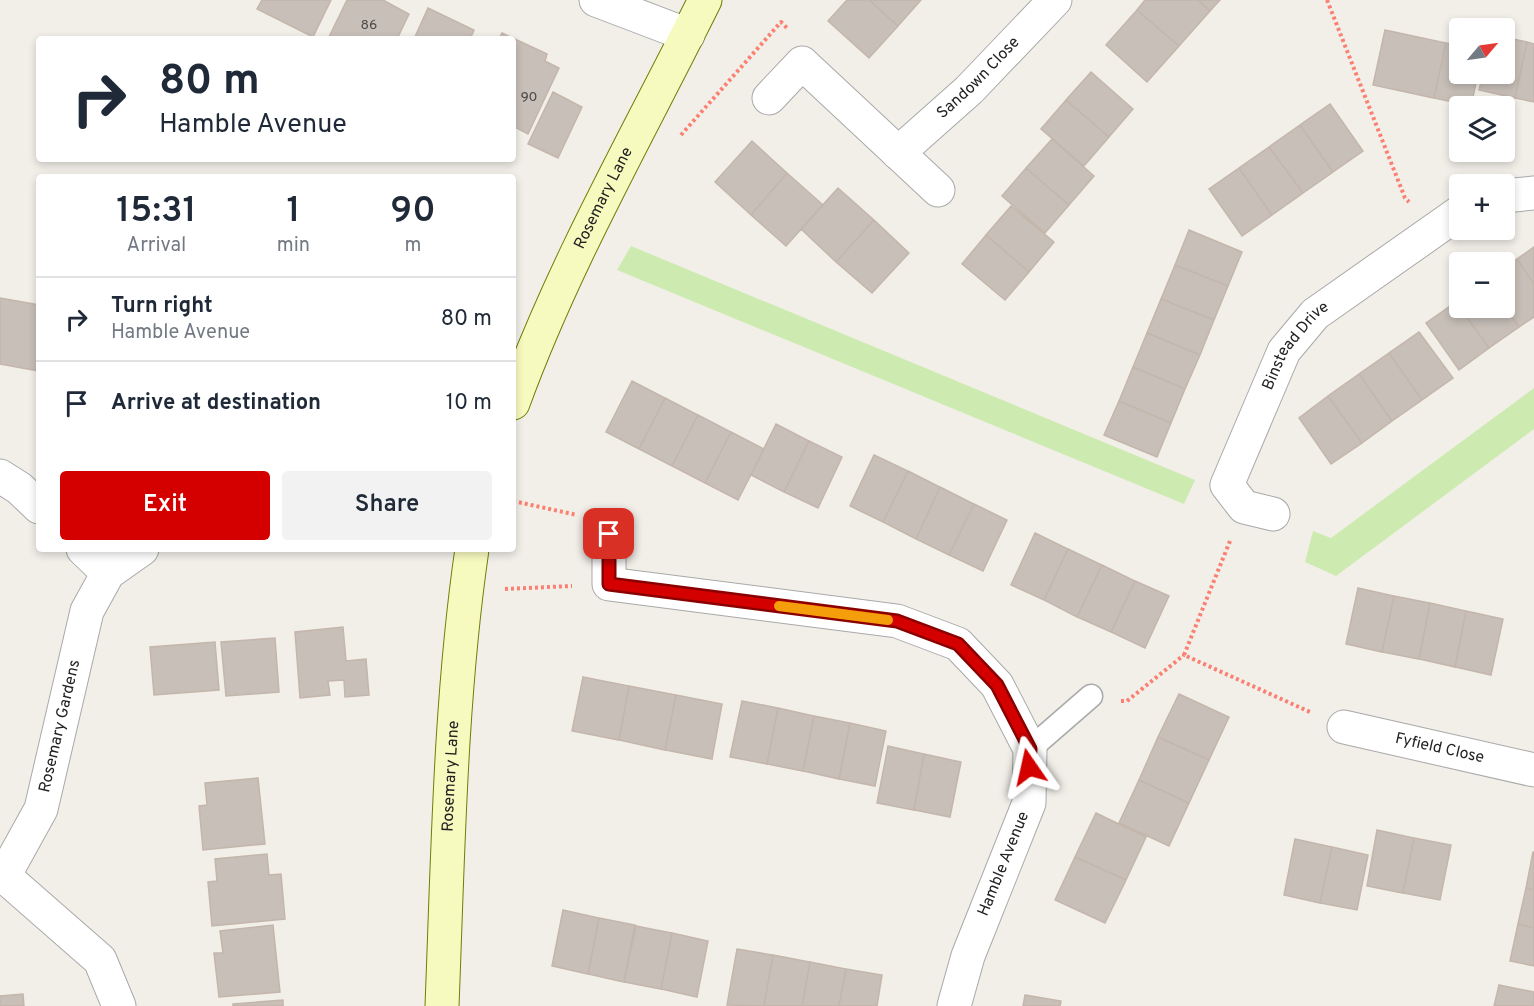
<!DOCTYPE html>
<html lang="en">
<head>
<meta charset="utf-8">
<style>
	body { margin:0; font-family:Overpass,sans-serif; background:#f2f2f3; color:#1f2937; height:100vh; display:flex; flex-direction:column; font-size:22px; white-space:nowrap }
	* { box-sizing:border-box; margin:0 }
	p { font-size:20px; color:#747a83 }
	.icon { flex:none; width:33px; height:33px; fill:none; stroke:currentColor; stroke-width:2; stroke-linecap:round; stroke-linejoin:round }
	.map { position:relative; flex:1; overflow:hidden }
	.details { position:absolute; left:36px; top:174px; width:480px; height:378px; display:flex; flex-direction:column; background:#fff; border-radius:6px; box-shadow:0 3px 9px #0003 }
	.details>* { flex:none }
	.hud { position:absolute; left:36px; top:36px; width:480px; height:126px; border-radius:6px; box-shadow:0 3px 9px #0003; background:#fff; color:#1f2937; overflow:hidden }
	.needle { width:39px; rotate:61deg }
	.tools { position:absolute; left:1449px; top:18px; display:grid; gap:12px }
	.tools a { display:grid; place-items:center; width:66px; height:66px; border-radius:6px; background:#fff; box-shadow:0 3px 9px #0003; font-size:30px }
	.pin { position:absolute; display:grid; place-items:center; width:51px; height:51px; color:#fff; margin:-26px; border-radius:12px; box-shadow:0 3px 9px #0006 }
	.me { position:absolute; width:66px; margin:-33px; rotate:349deg; stroke-linejoin:round; filter:drop-shadow(0 0 4px #0008) }
	.turn { display:flex; align-items:center; gap:21px; height:126px; padding:0 24px; font-size:27px }
	.turn .icon { width:78px; height:78px; stroke-width:2.5 }
	.turn b { display:block; font-size:42px; line-height:51px }
	.eta { display:flex; justify-content:space-evenly; align-items:center; height:102px; text-align:center }
	.eta b { font-size:36px; font-weight:600; line-height:42px }
	.cta { display:flex; gap:12px; margin-top:auto; padding:12px 24px }
	.cta a { flex:1; height:69px; border-radius:6px; background:#d40000; color:#fff; font-size:24px; font-weight:600; line-height:69px; text-align:center }
	.cta a+a { background:#f2f2f3; color:#1f2937 }
	ul { padding:0; list-style:none }
	li { display:flex; align-items:center; gap:18px; height:84px; padding:0 24px; border-top:2px solid #e0e1e3 }
	li div { flex:1 }
	li b { display:block; font-size:22px }
	li em { font-style:normal }
	.map>svg:first-child { display:block }
	.grass { fill:#cdebb0 }
	.building { fill:#c7bfb8; stroke:#c4b6ab; stroke-width:1.5 }
	.lines { fill:none; stroke-linecap:round; stroke-linejoin:round }
	.lane-casing { stroke:#a9a9a9; stroke-width:25 }
	.street-casing { stroke:#a9a9a9; stroke-width:35 }
	.secondary-casing { stroke:#707d05; stroke-width:35 }
	.path { stroke:#fa8072; stroke-width:4; stroke-dasharray:3 3; stroke-linecap:butt }
	.lane { stroke:#fff; stroke-width:22 }
	.street { stroke:#fff; stroke-width:33 }
	.secondary { stroke:#f7fabf; stroke-width:33 }
	.route-casing { stroke:#8a0000; stroke-width:15 }
	.route { stroke:#d40000; stroke-width:10 }
	.slow { stroke:#f59e0b; stroke-width:10 }
	.labels { text-anchor:middle; dominant-baseline:central; stroke-width:4.5; stroke-linejoin:round; paint-order:stroke }
	.number-label { font-size:14px; fill:#4b4948 }
	.street-label { font-size:16px; fill:#222; stroke:#fff }
</style>
</head>
<body>
<div class="map">
<svg width="1534" height="1006" viewBox="0 0 1534 1006">
	<rect width="100%" height="100%" fill="#f2efe9"/>
	<path class="grass" d="M631,246l564,234 -11,24 -567,-234z
		M1534,388v41l-198,147 -31,-14 8,-31 18,7z"/>
	<path class="building" d="M262,0h69l-18,37 -56,-28z
		M347,0h36l26,14 -12,25h-64l-4,-2z
		M847,0h22l29,26 -29,32 -41,-37z
		M869,0h52l-23,26z
		M1145,0h53l12,11 -31,35 -42,-36z
		M1198,0h22l-10,11z
		M428,8l46,22 -3,7 5,2h-62z
		M1137,10l42,36 -32,36 -41,-37z
		M1385,30l61,13 -12,55 -61,-13z
		M502,33l45,21 -2,7 14,7 -31,66 -15,-8v-87h-14z
		M1504,37l23,5 -12,56 -36,-8 4,-16h21z
		M1527,42l7,2v58l-19,-4z
		M1446,43l14,3v28h18l-7,32 -37,-8z
		M1091,72l42,37 -24,28 -43,-37z
		M553,92l29,15 -24,51 -30,-14z
		M1066,100l43,37 -25,29 -43,-37z
		M1330,104l33,47 -30,21 -33,-47z
		M1300,125l33,47 -30,21 -34,-46z
		M1052,139l42,37 -25,29 -43,-37z
		M752,141l35,32 -36,42 -36,-33z
		M1269,147l34,46 -31,22 -33,-47z
		M1026,168l43,37 -24,28 -43,-37z
		M1239,168l33,47 -30,21 -33,-47z
		M787,173l36,32 -37,41 -35,-31z
		M838,188l36,32 -38,42 -35,-33z
		M1011,206l43,36 -25,30 -43,-37z
		M874,220l35,33 -37,40 -36,-31z
		M1189,230l53,22 -14,34 -53,-21z
		M986,235l43,37 -24,28 -43,-36z
		M1534,247v37l-17,-25z
		M1517,259l17,25v33l-15,10 -15,-21v-38z
		M1175,265l53,21 -14,34 -53,-21z
		M0,298l39,7v66l-39,-7z
		M1161,299l53,21 -14,35 -53,-22z
		M1456,302l33,46 -30,22 -33,-47z
		M1504,306l15,21 -30,21 -29,-40z
		M1419,332l34,46 -31,22 -33,-47z
		M1147,333l53,22 -15,34 -52,-22z
		M1389,353l33,47 -30,21 -33,-47z
		M1133,367l52,22 -14,34 -52,-22z
		M1359,374l33,47 -30,22 -34,-47z
		M632,381l33,17 -26,51 -33,-17z
		M1328,396l34,47 -31,21 -32,-46z
		M665,398l33,17 -26,51 -33,-17z
		M1119,401l52,22 -14,34 -53,-22z
		M698,415l33,17 -26,51 -33,-17z
		M776,424l33,17 -25,51 -33,-17z
		M731,432l33,17 -26,51 -33,-17z
		M809,441l33,16 -24,51 -34,-16z
		M874,455l34,16 -25,51 -33,-16z
		M908,471l32,16 -24,52 -33,-17z
		M940,487l34,17 -25,51 -33,-16z
		M974,504l33,16 -24,51 -34,-16z
		M1035,533l33,16 -24,51 -33,-15z
		M1068,549l34,16 -25,52 -33,-17z
		M1102,565l33,16 -24,51 -34,-15z
		M1135,581l34,15 -24,52 -34,-16z
		M1358,588l36,8 -12,56 -36,-8z
		M1394,596l36,7 -11,56 -37,-7z
		M1430,603l36,8 -11,56 -36,-8z
		M1466,611l37,8 -12,56 -36,-8z
		M343,627l3,34 20,-2 3,36 -24,2 -1,-17 -16,1 2,14 -30,3 -5,-66z
		M275,638l4,54 -53,4 -5,-54z
		M215,642l4,48 -65,5 -4,-48z
		M583,677l46,9 -10,54 -47,-9z
		M629,686l47,9 -11,55 -46,-10z
		M1179,694l50,23 -20,43 -51,-23z
		M676,695l46,9 -10,55 -47,-9z
		M742,701l36,7 -11,56 -37,-7z
		M778,708l36,8 -11,55 -36,-7z
		M814,716l36,7 -11,56 -36,-8z
		M850,723l36,8 -11,55 -36,-7z
		M1158,737l51,23 -20,43 -50,-23z
		M888,746l36,8 -10,56 -37,-7z
		M924,754l37,8 -11,55 -36,-7z
		M258,778l7,66 -62,6 -4,-44 8,-1 -2,-22z
		M1139,780l50,23 -20,43 -50,-23z
		M1096,813l50,24 -20,43 -51,-23z
		M1377,830l37,8 -11,55 -36,-7z
		M1414,838l37,7 -11,55 -37,-7z
		M1295,839l37,8 -12,56 -36,-8z
		M1332,847l36,8 -11,55 -37,-7z
		M1533,852h1v38l-8,-2z
		M267,854l2,21 12,-1 4,45 -73,7 -4,-44 9,-1 -2,-22z
		M1075,857l51,23 -21,43 -50,-23z
		M1526,888l8,2v38l-16,-4z
		M563,910l36,8 -11,56 -36,-8z
		M599,918l36,7 -11,57 -36,-8z
		M1518,924l16,4v38l-24,-5z
		M273,925l7,67 -61,5 -5,-44h9l-3,-22z
		M636,926l36,7 -11,56 -37,-7z
		M672,933l36,8 -11,56 -36,-8z
		M737,949l36,6 -9,51 -37,-1z
		M773,955l37,7 -8,44h-38z
		M810,962l36,7 -7,37h-37z
		M846,969l36,6 -5,31h-38z
		M1499,985l35,7v14h-40z
		M23,994l1,12h-24v-10z
		M1025,995l36,6 -1,5h-37z
		M283,1000v6h-50v-2z"/>
	<g class="lines">
		<g class="lane-casing">
			<path id="lane" d="M1030,749l61,-53"/>
		</g>
		<g class="street-casing">
			<g id="street">
				<path d="M596,0l92,35"/>
				<path d="M769,98l33,-35 136,127"/>
				<path id="s1" d="M898,153l71,-63 86,-90"/>
				<path d="M1504,196l30,-3"/>
				<path d="M0,476l19,12 20,19"/>
				<path id="s2" d="M1273,514l-29,-7 -17,-22 57,-134 31,-37 145,-102"/>
				<path d="M609,534v50l288,37 61,23 39,41 33,64 -1,54 -61,153 -14,50"/>
				<path d="M83,549l25,24"/>
				<path id="s3" d="M1344,727l190,43"/>
				<path d="M4,876l96,84 19,46"/>
				<path id="s4" d="M0,878l4,-2 37,-67 46,-198 21,-38 34,-24"/>
			</g>
		</g>
		<g class="secondary-casing">
			<g id="secondary">
				<path id="s5" d="M513,403c51,-140 126,-270 192,-403"/>
				<path id="s6" d="M442,1006c6,-152 8,-306 30,-457"/>
			</g>
		</g>
		<path class="path" d="M1327,0l78,198 4,4
			M681,135l100,-113 6,6
			M513,501l64,14
			M1230,541l-46,114 126,57
			M505,589l67,-3
			M1121,701h6l57,-46"/>
		<use href="#lane" class="lane"/>
		<use href="#street" class="street"/>
		<use href="#secondary" class="secondary"/>
	</g>
	<g class="lines">
		<g class="route-casing">
			<path id="route" d="M609,534v50l288,37 61,23 39,41 33,64 -1,18"/>
		</g>
		<use href="#route" class="route"/>
		<path class="slow" d="M779,606l109,14"/>
	</g>
	<g class="labels">
		<g class="number-label">
			<text x="369" y="25">86</text>
			<text x="529" y="97">90</text>
		</g>
		<g class="street-label">
			<text stroke="none"><textPath href="#s1" startOffset="110">Sandown Close</textPath></text>
			<text stroke="none"><textPath href="#s5" startOffset="224">Rosemary Lane</textPath></text>
			<text stroke="none"><textPath href="#s2" startOffset="214">Binstead Drive</textPath></text>
			<text stroke="none"><textPath href="#s4" startOffset="166">Rosemary Gardens</textPath></text>
			<text stroke="none"><textPath href="#s3" startOffset="98">Fyfield Close</textPath></text>
			<text stroke="none"><textPath href="#s6" startOffset="230">Rosemary Lane</textPath></text>
			<text transform="translate(1004 864) rotate(-68)">Hamble Avenue</text>
		</g>
	</g>
</svg>
<div class="tools">
<a><svg class="needle" viewBox="-14 -14 28 28"><path d="M0-13l5 13h-10z" fill="#e53935"/><path d="M0 13l5-13h-10z" fill="#747a83"/></svg></a>
<a><svg class="icon" aria-label="layers" viewBox="0 0 24 24"><path d="M12 4l9 5-9 5-9-5zM3 14l9 5 9-5"/></svg></a>
<a>+</a>
<a>−</a>
</div>
<div class="pin" style="left:609px;top:534px;background:#d93025"><svg class="icon" aria-label="arrive" viewBox="0 0 24 24"><path d="M6 21V4h12l-3 4 3 4H6"/></svg></div>
<svg class="me" style="left:1029px;top:767px" viewBox="-20 -20 40 40"><path d="M0-17L14 15 0 8-14 15z" fill="#d40000" stroke="#fff" stroke-width="4"/></svg>
<div class="hud">
<div class="turn"><svg class="icon" aria-label="right" viewBox="0 0 24 24"><path d="M7 20v-9h11M14 6l5 5-5 5"/></svg><div><b>80 m</b>Hamble Avenue</div></div>
</div>
<section class="details">
<div class="eta">
<div><b>15:31</b><p>Arrival</p></div>
<div><b>1</b><p>min</p></div>
<div><b>90</b><p>m</p></div>
</div>
<ul>
<li><svg class="icon" aria-label="right" viewBox="0 0 24 24"><path d="M7 20v-9h11M14 6l5 5-5 5"/></svg><div><b>Turn right</b><p>Hamble Avenue</p></div><em>80 m</em></li>
<li><svg class="icon" aria-label="arrive" viewBox="0 0 24 24"><path d="M6 21V4h12l-3 4 3 4H6"/></svg><div><b>Arrive at destination</b></div><em>10 m</em></li>
</ul>
<div class="cta"><a>Exit</a><a>Share</a></div>
</section>
</div>
</body>
</html>
